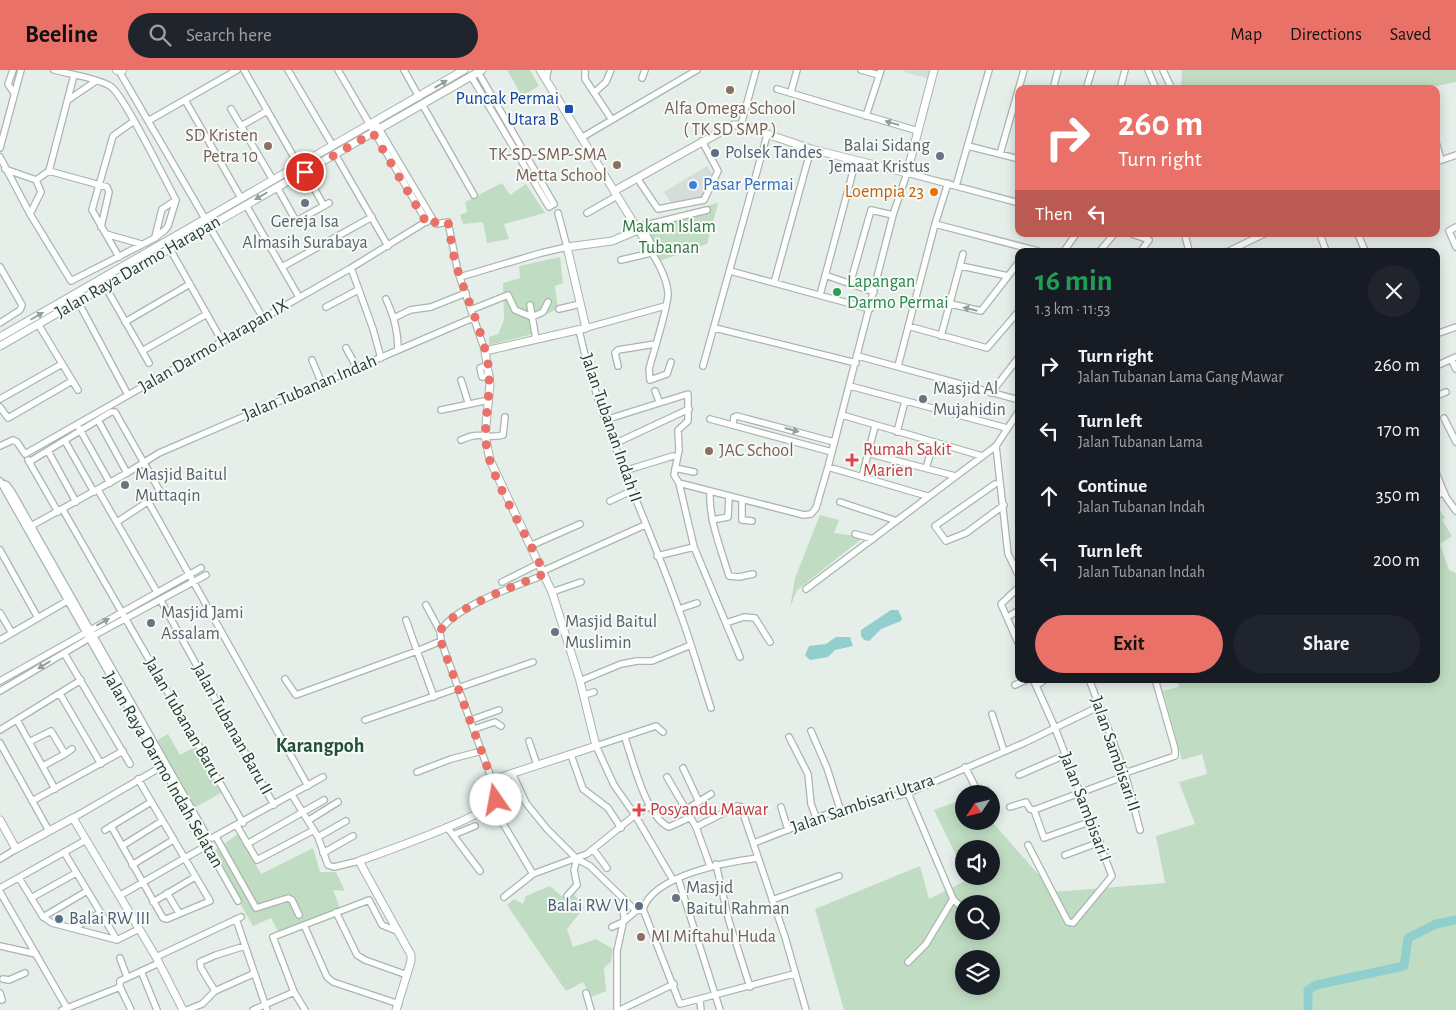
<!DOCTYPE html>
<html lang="en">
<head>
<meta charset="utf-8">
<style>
	body { margin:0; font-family:"Alegreya Sans",sans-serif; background:#20242c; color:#f1f3f6; height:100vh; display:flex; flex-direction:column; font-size:19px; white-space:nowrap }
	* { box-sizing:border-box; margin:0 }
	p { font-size:16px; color:#9ea1a6 }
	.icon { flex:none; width:28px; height:28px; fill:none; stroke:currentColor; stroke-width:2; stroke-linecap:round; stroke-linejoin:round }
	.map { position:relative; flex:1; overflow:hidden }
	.side { position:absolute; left:1015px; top:178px; width:425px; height:435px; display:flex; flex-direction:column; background:#171b24; border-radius:10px; box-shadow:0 2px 12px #0003 }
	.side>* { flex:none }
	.hud { position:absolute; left:1015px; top:15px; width:425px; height:152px; border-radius:10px; box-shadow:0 2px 12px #0003; background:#ea7167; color:#fff; overflow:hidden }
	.needle { width:32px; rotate:235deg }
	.controls { position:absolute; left:955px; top:715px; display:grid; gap:10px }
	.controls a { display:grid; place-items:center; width:45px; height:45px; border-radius:50%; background:#171b24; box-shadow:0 2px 12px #0003; font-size:25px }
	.pin { position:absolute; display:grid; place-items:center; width:42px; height:42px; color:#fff; margin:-21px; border:2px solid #fff; border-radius:50%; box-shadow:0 1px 5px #0007 }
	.me { position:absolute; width:55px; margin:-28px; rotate:348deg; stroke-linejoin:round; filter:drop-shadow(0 0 4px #0008) }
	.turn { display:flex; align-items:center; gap:18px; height:105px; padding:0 20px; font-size:22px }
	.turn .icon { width:65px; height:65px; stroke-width:2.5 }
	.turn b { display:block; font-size:35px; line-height:42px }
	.then { display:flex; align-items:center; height:48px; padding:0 20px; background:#0003; gap:10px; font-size:19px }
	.round { display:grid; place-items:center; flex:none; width:52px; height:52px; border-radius:26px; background:#20242c }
	.overview { display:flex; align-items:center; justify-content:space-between; height:85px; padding:0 20px }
	h1 { font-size:30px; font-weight:700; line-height:38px; color:#1e9e55 }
	.cta { display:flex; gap:10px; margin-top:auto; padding:10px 20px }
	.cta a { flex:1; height:58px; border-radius:30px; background:#ea7167; color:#111; font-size:20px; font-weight:700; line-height:58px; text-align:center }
	.cta a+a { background:#20242c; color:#f1f3f6 }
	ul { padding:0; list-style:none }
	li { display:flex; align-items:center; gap:15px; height:65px; padding:0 20px }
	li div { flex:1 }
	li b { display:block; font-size:19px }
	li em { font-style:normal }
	header { display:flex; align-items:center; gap:30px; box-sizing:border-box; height:70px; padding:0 25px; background:#ea7167; color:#111 }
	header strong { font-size:24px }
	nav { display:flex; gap:28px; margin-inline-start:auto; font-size:18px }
	.search { width:350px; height:45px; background:#20242c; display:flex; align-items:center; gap:12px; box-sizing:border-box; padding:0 18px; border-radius:28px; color:#9ea1a6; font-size:19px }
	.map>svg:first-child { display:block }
	.built { fill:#d4ddd7 }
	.green { fill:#c0ddc3; fill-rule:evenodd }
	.water { fill:#91cfce }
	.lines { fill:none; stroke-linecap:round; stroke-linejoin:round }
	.river { stroke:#91cfce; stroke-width:9 }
	.minor-casing { stroke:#a8b6af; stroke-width:8 }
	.tertiary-casing { stroke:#a8b6af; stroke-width:9 }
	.secondary-casing { stroke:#a4b9ae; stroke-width:10 }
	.minor { stroke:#fff; stroke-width:5.5 }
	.tertiary { stroke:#fff; stroke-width:7 }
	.secondary { stroke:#fff; stroke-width:8 }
	.oneway { fill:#929f9a }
	.route { stroke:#ea7167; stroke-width:9; stroke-dasharray:0 16.2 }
	.education-dot { fill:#8d6e63; stroke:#f6faf7; stroke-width:2 }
	.transit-dot { fill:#1a4fb4; stroke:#f6faf7; stroke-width:2 }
	.service-dot { fill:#5c6f8a; stroke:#f6faf7; stroke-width:2 }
	.worship-dot { fill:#6b7280; stroke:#f6faf7; stroke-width:2 }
	.shop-dot { fill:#3f7fe0; stroke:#f6faf7; stroke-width:2 }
	.food-dot { fill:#e8710a; stroke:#f6faf7; stroke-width:2 }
	.leisure-dot { fill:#2e9e5b; stroke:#f6faf7; stroke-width:2 }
	.health-dot { fill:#e0444e; stroke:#f6faf7; stroke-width:2 }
	.labels { text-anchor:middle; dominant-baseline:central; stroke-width:4; stroke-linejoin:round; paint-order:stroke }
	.transit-label { font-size:18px; fill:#164399; stroke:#f6faf7; text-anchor:end }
	.education-label { font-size:18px; fill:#785e54; stroke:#f6faf7; text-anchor:end }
	.worship-label { font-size:18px; fill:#5b616d; stroke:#f6faf7; text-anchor:start }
	.service-label { font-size:18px; fill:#4e5e75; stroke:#f6faf7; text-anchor:start }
	.shop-label { font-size:18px; fill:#366cbe; stroke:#f6faf7; text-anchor:start }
	.food-label { font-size:18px; fill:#c56008; stroke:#f6faf7; text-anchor:end }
	.park-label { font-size:18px; fill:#327440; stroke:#f6faf7 }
	.street-label { font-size:18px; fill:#253f34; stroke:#f6faf7 }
	.leisure-label { font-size:18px; fill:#27864d; stroke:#f6faf7; text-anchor:start }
	.health-label { font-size:18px; fill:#be3a42; stroke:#f6faf7; text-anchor:start }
	.quarter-label { font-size:20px; font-weight:bold; fill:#22503d; stroke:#f6faf7 }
</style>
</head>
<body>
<header>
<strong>Beeline</strong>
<div class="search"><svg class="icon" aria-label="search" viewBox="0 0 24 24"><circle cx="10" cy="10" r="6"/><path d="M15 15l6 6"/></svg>Search here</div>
<nav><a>Map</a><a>Directions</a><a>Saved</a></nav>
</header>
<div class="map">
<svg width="1456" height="940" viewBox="0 0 1456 940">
	<rect width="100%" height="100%" fill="#e5eee9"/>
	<path class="built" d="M905,0h27l-2,9 -26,-7z
		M707,96l8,11 -12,21 -29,10 -10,-16z"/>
	<path class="green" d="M507,0h23l9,16 -17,10z
		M1182,0h274v12l-34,7h-241z
		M502,113l8,12 16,-11 19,29 -41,11 5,15 -22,4 -4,-21 -20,2 -3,-9 7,-3 -2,-10z
		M718,133l-11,41 -50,18 -21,-37z
		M560,187l3,26 -8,3 3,23 -28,12 3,13 -44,11v-8l9,-3 6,-14 -1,-37 17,-5 -1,-12z
		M1436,434l9,14 -3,2 10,16 -12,8 9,26 7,3v437h-612l-29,-101 105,-43 9,33 38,-19 -1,-4h25v-27h-27v23l-30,-62 30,-11v22h27v-3l3,6 60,68 111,-9 -9,-47 39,-12 -16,-42 28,-8 -5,-20 -20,6 -19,-69 16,-4 -3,-8h260zM964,834h27v27h-27zM964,889h27v27h-27z
		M820,445l19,5 -5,13 30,4 -67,53 -7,18 5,-30z
		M168,664l12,21 15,-8 26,46 -27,15 -38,-67z
		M238,764l23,40 52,-26 7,24h16l9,19 -12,-1 7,18 -60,27 -9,-17 -18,8 -42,-73z
		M550,816l15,13 9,-5 10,14 -17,21 6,18 23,-8 17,10 -2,13 -7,6 2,23 -15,6 -8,-15 -17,9 -59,-86 7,-6 9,5 3,-8z"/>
	<path class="water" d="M891,540h7l4,8 -1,3 -20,8 -12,12 -5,-1 -3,-4v-6z
		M836,567h14l3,9 -18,4 -7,7 -18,3 -5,-5 4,-9 17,-2z"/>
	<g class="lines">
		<path class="river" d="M1308,940v-20l8,-5 88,-19 4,-28 28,-14 20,-4"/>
		<g class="minor-casing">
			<path id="minor" d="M13,0l-5,14 6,9
				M244,0l55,96
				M288,0l45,76
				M338,0l89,152
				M404,0l15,27
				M585,0v9l27,41
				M861,0l18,5
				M1148,0l8,19
				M1163,0l7,15
				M119,1l144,247
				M471,6l78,131 5,-3 -76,-132
				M642,8l3,-8
				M546,10l2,-10
				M777,19l141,42
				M1053,19l5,-19
				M1086,19l6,-19
				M1120,19l5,-19
				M595,22l11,-10 5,-12
				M791,22l6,-22
				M68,30l28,-19
				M185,30l56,98
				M422,34l52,91
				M231,39l42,71
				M866,46l15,-46
				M148,51l89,-51
				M375,52l57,96 4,6 12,-2 10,50 27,79
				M741,55l15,-55
				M241,56l26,-15
				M581,68l116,-68
				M1436,72l5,18
				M968,76l51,13
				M0,78l21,-78
				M335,84l53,92
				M1000,84l24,-84
				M0,87l30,57 41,67 84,-43 10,-8 3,-4 8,-26c-10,-18 -53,-107 -66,-114 -16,-9 -38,-11 -56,-16
				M1436,92l20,-7
				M5,99l31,11 13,-9 25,-96
				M49,101l58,16 2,5 -8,35
				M305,102l19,34
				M637,108l21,31 46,-9 14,-29 -16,-30
				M956,116l33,-116
				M277,117l19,34
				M246,135l53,92
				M587,143l30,-17
				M30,144l11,-22 -5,-12
				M293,153l36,-20
				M935,154l103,27
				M1456,157l-7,4 7,16
				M638,160c11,19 28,41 30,63 1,11 -15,61 -19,76l1,11 17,-6 4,-12
				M106,164l35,10
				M1132,164l17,6 -8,11
				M1320,164l6,17
				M1358,164l7,17
				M1185,165l4,16
				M155,167l7,-28 14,-9
				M645,173l5,-2 -8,-15 65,-16
				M170,179l52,92
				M1064,181l12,-17
				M1100,181l14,-17
				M1229,181l35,-17
				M119,187l-27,-47 21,-74 21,-15
				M621,190l30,-7
				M961,196l47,10
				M0,197l22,38 -2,5 -20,13
				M282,197l90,-50
				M351,198l22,61 8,29
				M730,201l140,38
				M825,205l49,17
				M460,207l81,-24 26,-6 -9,-34
				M774,213l37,-134
				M850,214l21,-74 22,5
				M105,216l44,77
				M74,224l54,101
				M820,225l36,-135
				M386,229c8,18 12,32 12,51
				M951,234l30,7 38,-49
				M530,235l6,34
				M326,237l32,-17
				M473,239l35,-14 7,15 17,7 11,-5 5,-10
				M559,239l21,-5
				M394,248l16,-8 21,-3 35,-14
				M125,252l65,-38
				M38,254l40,66
				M908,256l79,22 32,-37
				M586,258l79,-22
				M715,258l141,35
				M579,260c21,97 67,186 100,280 12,32 21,65 32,98
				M1436,264l20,-7
				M941,266l22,-82
				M346,278l11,20
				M142,281l65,-37
				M858,286l161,44
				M1451,289l5,10
				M312,290l10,24
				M488,295l-8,3 2,9h8
				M618,296l-3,-13 3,-3 37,-6
				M703,296l64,-231
				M898,296l37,-142 13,-41
				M1436,296l20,-9
				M461,310l7,22
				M850,316l157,42
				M655,321l4,10
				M991,323l28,-36
				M1436,326l10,-4
				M0,329l62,-35
				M0,337l8,11 64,-37
				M441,340l48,-10
				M842,345l140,41
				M1444,348l12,24
				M710,349l122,33
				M98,350l29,53
				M605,350l83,-26v27l-10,9 1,20 -5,25 5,8 125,32 7,-1 5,-6 12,-41 65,-252 14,-42 112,30
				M733,354l1,-7 3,-1 97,26
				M79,358l31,55
				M897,362l8,-31
				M461,370c22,-10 24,0 42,-5l2,-18
				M65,371l29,51
				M614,374l75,-35
				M0,376l13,-6 4,2 8,12 326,-186 81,-50
				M996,376l12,108 11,22
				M48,381l28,51
				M867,383l88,23
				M28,390l30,52
				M29,392l82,-50h4l46,81 -44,29
				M828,397l99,29
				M675,398l19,4
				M926,398l8,-26
				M624,401l49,-15
				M1436,403l10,24 10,14
				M862,407l13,-51
				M0,411l238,420
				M0,412l7,3 5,7 195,344 5,2 111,-61
				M679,413l15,64 46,110
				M995,414l-60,42 11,15 20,-8 38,-28
				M98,420l59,102
				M710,423c-1,28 11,56 19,83l10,1 14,-3
				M1436,425l8,-2
				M742,430v20l10,1
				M610,431l21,-10
				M840,432l57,19
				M149,433l159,283
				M63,440l180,313
				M712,450l16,-3 1,-20
				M31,456l96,-53 32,-20 316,-136
				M855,464l18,5
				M530,476l50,-22
				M0,480l38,68
				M657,486l37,-9
				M543,501l102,-46
				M502,512l38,-19
				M1019,517l-18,17 18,41
				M806,519l190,-143 23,-35
				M552,522l29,-10
				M161,531l113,204
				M426,535l14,26
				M679,539l18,-6
				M0,543l12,20
				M1011,545l8,-5
				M406,550l11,31 24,-10
				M726,553l18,-6 11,1 15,24
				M0,570l67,-39
				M64,583l66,111
				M285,609l11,16 121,-44 17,46
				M1089,609l36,94 15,57
				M0,611l201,-113
				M580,611l41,-17 16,-3h15l39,-16
				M1015,615l13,-6
				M1037,615l9,-6
				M0,621l93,-55 113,-61
				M60,624l41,70
				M584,625l10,-3
				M992,644l12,37
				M17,650l38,69
				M365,650l168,-58
				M471,650l28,-10
				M474,659l21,-7 6,4
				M0,660l81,-50
				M811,661l16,37 13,41
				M663,662l-7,-6 -60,20 18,39 21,30 38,65
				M789,667l19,37 3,30 5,13
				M625,668c8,23 21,79 44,89l22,-10
				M529,671l8,24
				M29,672l22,-11 14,23 -22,12
				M0,673l49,88
				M65,684l7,-5
				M571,685l12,34 25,19 13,20
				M965,697l12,23h9
				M683,698l16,34
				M417,702l34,-13 31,-8
				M512,703l14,30 21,26 30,30 13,7 46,45 7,-2
				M1125,703l50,-17v-7l-20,-70
				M1019,705l46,-20
				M667,707l29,50 14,39
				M492,710l-51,-139 -1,-10c17,-26 76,-45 104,-56
				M908,723l45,106 11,11
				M292,725l26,42 10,28 6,2 25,-6
				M32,731l91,-50
				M492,735l41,69
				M781,737l7,23
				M1010,737l16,-5 4,7 4,1 91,-34
				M687,739l24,-15
				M1034,740l10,28 48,-17
				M73,748l88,-51
				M309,750l29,-18
				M111,756l52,92 4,1 43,-18 -72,-122
				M237,756l20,34 57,-30
				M447,757l33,44
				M696,757l41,-21 4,1 44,130 21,73
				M105,760l46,-28
				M453,765l22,-9
				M216,767l40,71 32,-10 4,2 7,15
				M318,767l28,-16
				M754,773l81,-32 73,-18 116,-50 76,-37
				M247,774l77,-44
				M1028,775l40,77 5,1 39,-47 -57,-148 -22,-49
				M122,776l40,-25
				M593,779l14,19
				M64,782l53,88
				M323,783l30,-17
				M1065,785l35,-13
				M0,789l16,-10
				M716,794l13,57 21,66
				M132,795l41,-25
				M19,808l24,39 9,6 65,17 22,-11
				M678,808l42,132
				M0,818l86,-48
				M0,822l67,116
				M167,823l12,20
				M119,826l87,-50
				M567,826l10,-11 -3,-15 3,-11
				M504,827l29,-23 54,-20 48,-39 15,-9
				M31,828l45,-25
				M772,830l67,-24
				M153,832l42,-25
				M643,839l37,95 114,-30
				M643,839c11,-34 84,-47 115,-51
				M336,842l21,43 8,5 42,15
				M43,847l44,-26
				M236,849l31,91
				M304,855l23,52 6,5 66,22
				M612,857l11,-5 13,-11
				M74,858l26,-15
				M0,876l36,8
				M156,887l85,-40
				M120,888l7,19
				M908,892l18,-18 27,-45
				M141,901l16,39
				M3,909l6,1 16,-7
				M215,921l-14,-23 -1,-6 16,-7 29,-9
				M0,923l2,7
				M586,923l5,17
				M700,931l1,9
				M62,940l58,-23
				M131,940l-11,-23v-6l39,-18
				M187,940l15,-6 13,-13 38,-17
				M253,940l41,-18
				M305,940l-11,-18 -21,-55 96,-37 13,25 15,6
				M617,940v-59l7,-32 -1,-20
				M620,940l54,-26"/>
		</g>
		<g class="tertiary-casing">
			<path id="tertiary" d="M614,121l119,-66h8l70,24 96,24 27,-103
				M0,267l464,-267
				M0,276l482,-276
				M0,750l16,29 57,-31 83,139 27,53
				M396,940l15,-49v-6l-52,-94c22,-8 125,-44 135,-59 4,-5 -1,-16 -2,-22l104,-34 -16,-65 -28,-89 -62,-132 -5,-25 5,-51 -5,-33 101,-23 -19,-81 45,-6 26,-11 -98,-160"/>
		</g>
		<g class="secondary-casing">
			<path id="secondary" d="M117,0h5"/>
		</g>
		<use href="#minor" class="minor"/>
		<use href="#tertiary" class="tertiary"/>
		<use href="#secondary" class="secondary"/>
	</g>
	<defs><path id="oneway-solid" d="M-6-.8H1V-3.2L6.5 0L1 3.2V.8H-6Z" transform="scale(1.25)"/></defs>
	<g class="oneway">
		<use href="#oneway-solid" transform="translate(441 14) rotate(-31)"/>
		<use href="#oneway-solid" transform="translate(892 53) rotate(-164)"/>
		<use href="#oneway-solid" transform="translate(261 126) rotate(150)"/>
		<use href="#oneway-solid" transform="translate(970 239) rotate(-167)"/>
		<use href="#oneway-solid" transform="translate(37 246) rotate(-30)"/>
		<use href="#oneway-solid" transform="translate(792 360) rotate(15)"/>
		<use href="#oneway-solid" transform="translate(103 552) rotate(-29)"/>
		<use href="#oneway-solid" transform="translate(44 595) rotate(149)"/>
	</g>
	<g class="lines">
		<path class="route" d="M305,102l68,-39 53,89 6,-4 4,6 12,-2c3,17 5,36 11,52 10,30 24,59 29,90 5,32 -8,63 1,94 13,41 39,77 55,116 -28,12 -87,31 -104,57l1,11 51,138 4,20"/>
	</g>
	<g class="education-dot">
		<circle cx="730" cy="20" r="5"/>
		<circle cx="268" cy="76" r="5"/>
		<circle cx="617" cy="95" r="5"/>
		<circle cx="709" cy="381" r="5"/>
		<circle cx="641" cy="867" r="5"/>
	</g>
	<rect class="transit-dot" x="564" y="34" width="10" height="10" rx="2.5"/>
	<g class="service-dot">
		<circle cx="715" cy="83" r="5"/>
		<circle cx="639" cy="836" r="5"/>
		<circle cx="59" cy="849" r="5"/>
	</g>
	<g class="worship-dot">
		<circle cx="940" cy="86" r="5"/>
		<circle cx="305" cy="133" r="5"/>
		<circle cx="923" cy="329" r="5"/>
		<circle cx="125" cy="415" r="5"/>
		<circle cx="151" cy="553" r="5"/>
		<circle cx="555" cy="562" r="5"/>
		<circle cx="676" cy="828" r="5"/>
	</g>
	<circle class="shop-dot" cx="693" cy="115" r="5"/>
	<circle class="food-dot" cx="934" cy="122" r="5"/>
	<circle class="leisure-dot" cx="837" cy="222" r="5"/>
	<g class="health-dot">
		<path d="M849.5 382.5h5v5h5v5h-5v5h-5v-5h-5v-5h5z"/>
		<path d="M636.5 732.5h5v5h5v5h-5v5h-5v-5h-5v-5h5z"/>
	</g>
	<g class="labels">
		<g class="transit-label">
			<text x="559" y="29">Puncak Permai<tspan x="559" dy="21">Utara B</tspan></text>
		</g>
		<g class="education-label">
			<text x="730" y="39" text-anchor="middle">Alfa Omega School<tspan x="730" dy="21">( TK SD SMP )</tspan></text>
			<text x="258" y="66">SD Kristen<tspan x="258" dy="21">Petra 10</tspan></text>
			<text x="607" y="85">TK-SD-SMP-SMA<tspan x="607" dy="21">Metta School</tspan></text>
			<text x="719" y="381" text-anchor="start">JAC School</text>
			<text x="651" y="867" text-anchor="start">MI Miftahul Huda</text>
		</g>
		<g class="worship-label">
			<text x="930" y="76" text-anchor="end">Balai Sidang<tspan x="930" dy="21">Jemaat Kristus</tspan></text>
			<text x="305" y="152" text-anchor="middle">Gereja Isa<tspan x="305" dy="21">Almasih Surabaya</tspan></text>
			<text x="933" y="319">Masjid Al<tspan x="933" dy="21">Mujahidin</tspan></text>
			<text x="135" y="405">Masjid Baitul<tspan x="135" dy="21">Muttaqin</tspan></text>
			<text x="161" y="543">Masjid Jami<tspan x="161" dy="21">Assalam</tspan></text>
			<text x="565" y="552">Masjid Baitul<tspan x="565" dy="21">Muslimin</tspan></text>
			<text x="686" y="818">Masjid<tspan x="686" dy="21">Baitul Rahman</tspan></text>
		</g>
		<g class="service-label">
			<text x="725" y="83">Polsek Tandes</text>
			<text x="629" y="836" text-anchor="end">Balai RW VI</text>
			<text x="69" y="849">Balai RW III</text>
		</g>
		<g class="shop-label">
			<text x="703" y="115">Pasar Permai</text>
		</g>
		<g class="food-label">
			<text x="924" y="122">Loempia 23</text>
		</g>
		<g class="park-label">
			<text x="669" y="157">Makam Islam<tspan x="669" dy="21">Tubanan</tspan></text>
		</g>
		<g class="street-label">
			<text transform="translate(138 197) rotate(-30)">Jalan Raya Darmo Harapan</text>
			<text transform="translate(214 276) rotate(-30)">Jalan Darmo Harapan IX</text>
			<text transform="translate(310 318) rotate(-23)">Jalan Tubanan Indah</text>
			<text transform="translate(611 358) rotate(71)">Jalan Tubanan Indah II</text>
			<text transform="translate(184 651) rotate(60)">Jalan Tubanan Baru I</text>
			<text transform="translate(232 659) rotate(61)">Jalan Tubanan Baru II</text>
			<text transform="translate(1115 684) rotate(71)">Jalan Sambisari II</text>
			<text transform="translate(163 700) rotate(60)">Jalan Raya Darmo Indah Selatan</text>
			<text transform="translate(863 734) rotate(-19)">Jalan Sambisari Utara</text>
			<text transform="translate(1085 737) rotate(69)">Jalan Sambisari I</text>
		</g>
		<g class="leisure-label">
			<text x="847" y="212">Lapangan<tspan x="847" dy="21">Darmo Permai</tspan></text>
		</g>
		<g class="health-label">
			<text x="863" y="380">Rumah Sakit<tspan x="863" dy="21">Marien</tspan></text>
			<text x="650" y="740">Posyandu Mawar</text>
		</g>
		<g class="quarter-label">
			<text x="320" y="676">Karangpoh</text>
		</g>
	</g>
</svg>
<div class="controls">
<a><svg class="needle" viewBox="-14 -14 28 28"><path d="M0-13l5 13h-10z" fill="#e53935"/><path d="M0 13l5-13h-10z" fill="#9ea1a6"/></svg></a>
<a><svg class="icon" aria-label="sound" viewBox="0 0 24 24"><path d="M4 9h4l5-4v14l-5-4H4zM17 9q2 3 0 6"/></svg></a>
<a><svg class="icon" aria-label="search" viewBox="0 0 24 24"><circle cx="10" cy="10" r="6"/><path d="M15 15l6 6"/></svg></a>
<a><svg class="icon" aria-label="layers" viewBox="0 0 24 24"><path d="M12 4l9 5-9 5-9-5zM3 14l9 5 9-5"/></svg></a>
</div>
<div class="pin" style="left:305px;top:102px;background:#d93025"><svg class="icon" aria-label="arrive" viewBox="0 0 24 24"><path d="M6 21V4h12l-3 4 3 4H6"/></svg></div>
<svg class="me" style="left:496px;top:730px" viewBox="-20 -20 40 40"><circle r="19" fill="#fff"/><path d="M0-13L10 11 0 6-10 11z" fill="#ea7167"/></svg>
<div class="hud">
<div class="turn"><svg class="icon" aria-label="right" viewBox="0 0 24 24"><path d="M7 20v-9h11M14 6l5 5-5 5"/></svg><div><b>260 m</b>Turn right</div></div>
<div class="then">Then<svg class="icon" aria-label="left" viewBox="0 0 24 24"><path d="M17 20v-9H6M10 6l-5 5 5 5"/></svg></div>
</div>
<section class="side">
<div class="overview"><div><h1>16 min</h1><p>1.3 km · 11:53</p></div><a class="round"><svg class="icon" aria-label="close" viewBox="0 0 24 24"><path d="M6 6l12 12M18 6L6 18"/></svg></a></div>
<ul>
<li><svg class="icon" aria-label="right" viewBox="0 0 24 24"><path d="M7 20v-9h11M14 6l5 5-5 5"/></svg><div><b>Turn right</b><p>Jalan Tubanan Lama Gang Mawar</p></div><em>260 m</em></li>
<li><svg class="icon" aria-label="left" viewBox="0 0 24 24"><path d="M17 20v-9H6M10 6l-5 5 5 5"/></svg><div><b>Turn left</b><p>Jalan Tubanan Lama</p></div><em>170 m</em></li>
<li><svg class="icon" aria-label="ahead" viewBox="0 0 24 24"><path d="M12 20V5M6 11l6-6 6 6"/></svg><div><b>Continue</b><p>Jalan Tubanan Indah</p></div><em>350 m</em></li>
<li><svg class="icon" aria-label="left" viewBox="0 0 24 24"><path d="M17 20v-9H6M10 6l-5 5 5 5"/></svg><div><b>Turn left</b><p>Jalan Tubanan Indah</p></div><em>200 m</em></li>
</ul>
<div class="cta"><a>Exit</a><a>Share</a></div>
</section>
</div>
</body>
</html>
